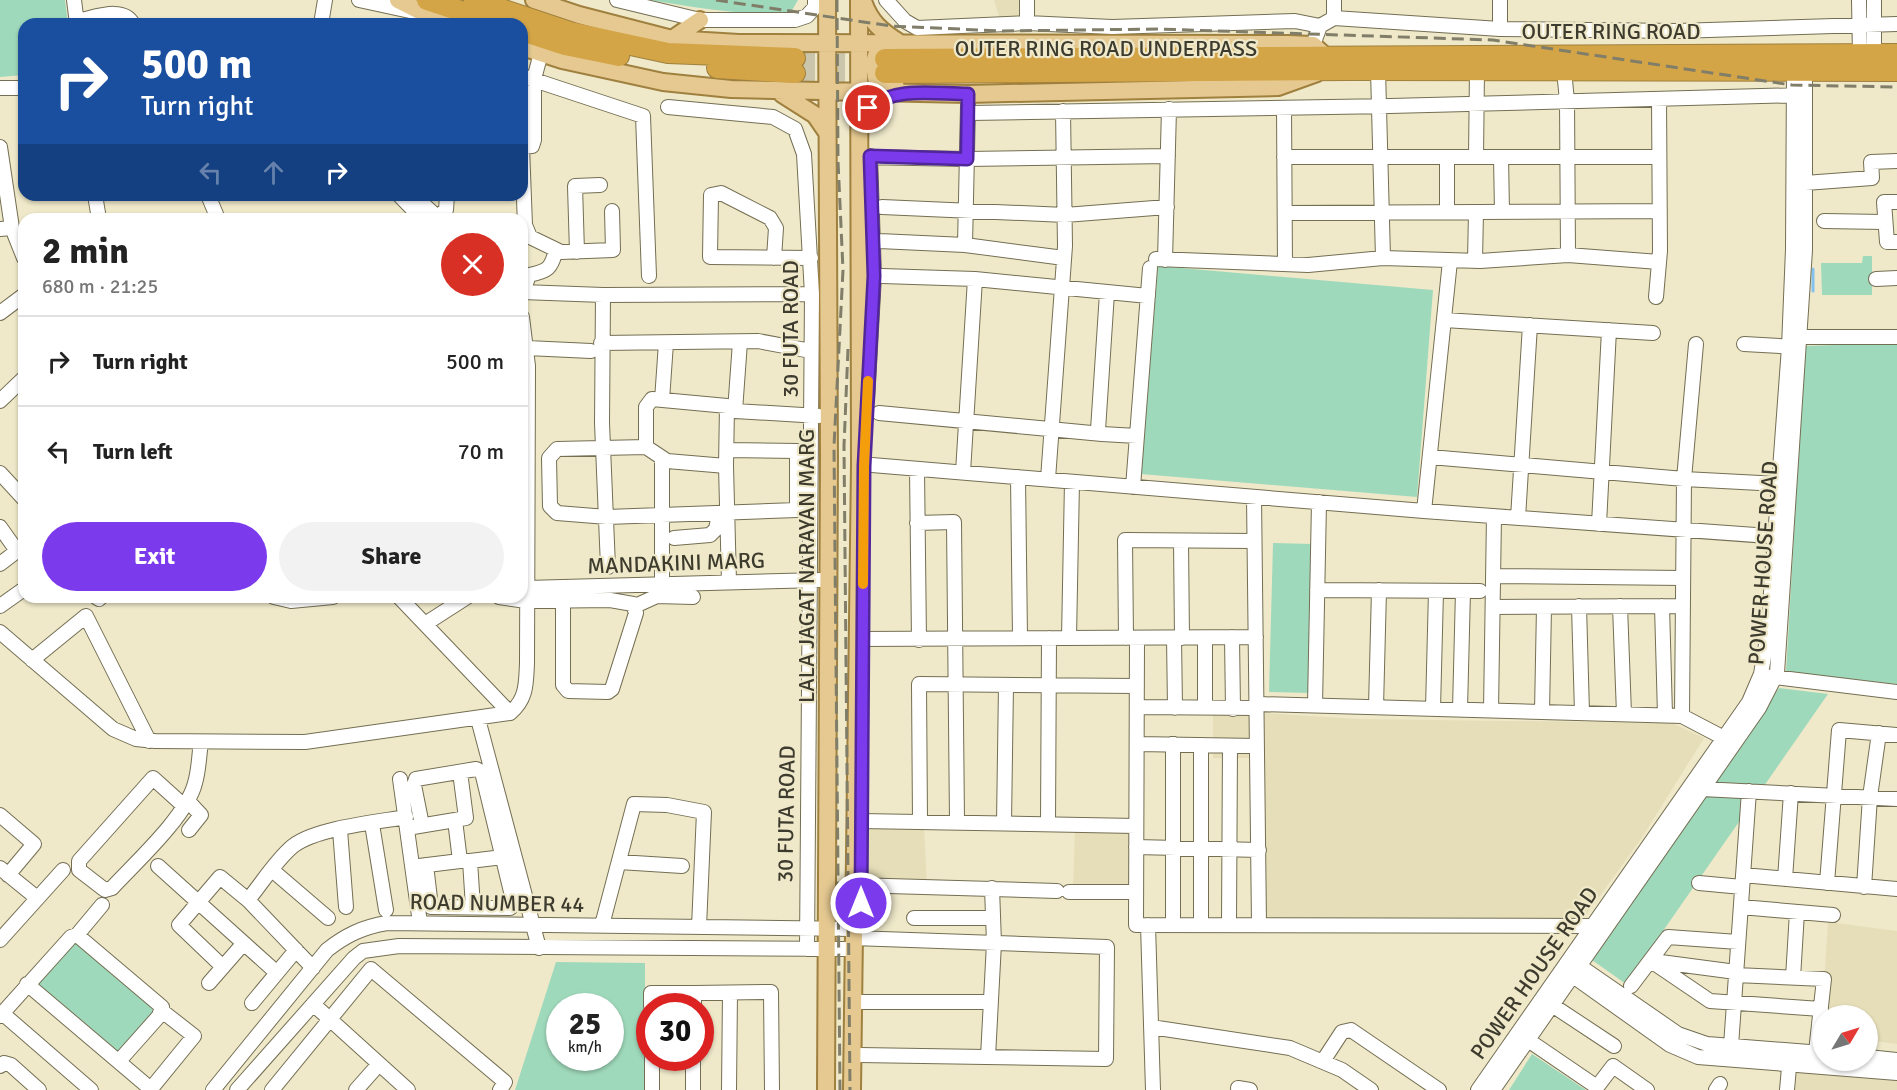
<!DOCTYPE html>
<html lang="en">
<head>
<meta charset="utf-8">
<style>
	body { margin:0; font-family:Signika,sans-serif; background:#f2f2f2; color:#222; height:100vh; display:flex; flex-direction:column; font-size:22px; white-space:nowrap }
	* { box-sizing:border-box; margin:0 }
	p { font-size:20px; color:#767676 }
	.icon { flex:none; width:33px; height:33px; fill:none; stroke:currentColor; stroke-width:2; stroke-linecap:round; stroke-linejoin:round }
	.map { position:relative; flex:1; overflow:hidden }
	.side { position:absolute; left:18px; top:213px; width:510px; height:390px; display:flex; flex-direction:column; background:#fff; border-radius:18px; box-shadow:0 2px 4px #0004 }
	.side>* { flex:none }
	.top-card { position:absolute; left:18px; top:18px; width:510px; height:183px; border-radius:18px; box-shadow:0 2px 4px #0004; background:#1a4fa0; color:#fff; overflow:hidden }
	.needle { width:39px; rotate:52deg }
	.fabs { position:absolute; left:1812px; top:1005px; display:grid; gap:12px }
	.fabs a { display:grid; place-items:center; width:66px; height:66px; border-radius:50%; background:#fff; box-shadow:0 2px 4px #0004; font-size:30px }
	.speed { position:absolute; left:546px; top:993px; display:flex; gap:12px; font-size:30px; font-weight:700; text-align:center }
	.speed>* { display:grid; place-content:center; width:78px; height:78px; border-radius:50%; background:#fff; box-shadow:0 2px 4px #0004; line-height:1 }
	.speed small { font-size:15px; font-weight:400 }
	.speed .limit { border:9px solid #d22; background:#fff; color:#111 }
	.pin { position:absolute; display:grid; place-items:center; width:51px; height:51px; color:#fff; margin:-26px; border:3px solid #fff; border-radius:50%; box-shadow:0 2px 6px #0007 }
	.me { position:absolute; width:66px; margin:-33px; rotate:0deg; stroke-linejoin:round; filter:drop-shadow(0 0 4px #0008) }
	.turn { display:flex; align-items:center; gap:21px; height:126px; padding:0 24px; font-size:27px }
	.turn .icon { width:78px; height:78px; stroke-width:2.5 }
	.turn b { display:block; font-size:42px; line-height:51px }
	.lanes { display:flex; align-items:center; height:57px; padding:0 24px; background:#0003; justify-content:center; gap:30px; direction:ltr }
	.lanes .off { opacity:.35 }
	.round { display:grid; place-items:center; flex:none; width:63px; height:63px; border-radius:32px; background:#f2f2f2 }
	.headline { display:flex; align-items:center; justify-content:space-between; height:102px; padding:0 24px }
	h1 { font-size:36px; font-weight:800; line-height:45px }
	.cta { display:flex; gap:12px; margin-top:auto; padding:12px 24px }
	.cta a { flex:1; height:69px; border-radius:36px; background:#7c3aed; color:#fff; font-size:24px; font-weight:800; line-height:69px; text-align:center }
	.cta a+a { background:#f2f2f2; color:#222 }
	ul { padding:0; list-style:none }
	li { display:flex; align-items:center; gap:18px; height:90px; padding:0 24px; border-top:2px solid #e0e0e0 }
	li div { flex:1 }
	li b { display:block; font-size:22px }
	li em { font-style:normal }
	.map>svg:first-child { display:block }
	.built { fill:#e5deb8 }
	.green { fill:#9fd9bb; fill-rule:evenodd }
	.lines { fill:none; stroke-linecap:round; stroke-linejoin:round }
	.stream { stroke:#83c2ef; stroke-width:3 }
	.highway-tunnel { stroke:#cbc6ab; stroke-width:20; stroke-dasharray:20 10; stroke-linecap:butt }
	.minor-casing { stroke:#746e53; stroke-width:16 }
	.major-casing { stroke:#9f803e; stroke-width:20 }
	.highway-casing { stroke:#9f803e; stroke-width:22 }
	.minor { stroke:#fff; stroke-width:14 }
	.major { stroke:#e5c991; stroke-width:16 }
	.highway { stroke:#d4a547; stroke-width:20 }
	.rail { stroke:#807d69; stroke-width:3; stroke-dasharray:12 6; stroke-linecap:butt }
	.route-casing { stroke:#51269a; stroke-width:15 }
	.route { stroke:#7c3aed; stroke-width:10 }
	.slow { stroke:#f59e0b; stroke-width:10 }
	.labels { text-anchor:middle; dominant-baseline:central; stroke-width:4.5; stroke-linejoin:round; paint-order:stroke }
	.street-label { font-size:22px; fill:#3d3b2e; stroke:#efe9ca }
</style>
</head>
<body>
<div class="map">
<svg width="1897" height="1090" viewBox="0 0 1897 1090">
	<rect width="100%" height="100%" fill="#efe9ca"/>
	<path class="built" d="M994,0h31v21l-25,-1z
		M1213,712h44l1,46h-45z
		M1263,713l95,6 314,4 32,15 -63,101 -62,86 -213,-1 -101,-7z
		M868,824l56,4 3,58 -58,-4z
		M1075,829h57l1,57 -60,2z
		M1828,922l69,9v113l-29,-4v-24h-46z
		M1797,1072l100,9v9h-102z"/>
	<path class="green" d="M0,0h65l3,24h-44v51l-24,2z
		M649,0h149l-7,12c-48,5 -96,-5 -142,-12z
		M1863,256h9v39h-50l-1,-32h41z
		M1158,266l275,24 -16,207 -276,-23z
		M1897,343v341l-111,-12 19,-326z
		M1273,543l39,1 -3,149 -40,-1z
		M1779,688l49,6 -202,290 -34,-24z
		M75,940l82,69 -37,44 -82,-69z
		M556,962l89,1v127h-130zM560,1006h50v52h-50z
		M1532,1054l54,36h-77z"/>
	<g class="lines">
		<path class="stream" d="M1813,291v-22"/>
		<path class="highway-tunnel" d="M795,58l81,1
			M795,73h81"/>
		<g class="minor-casing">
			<path id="minor" d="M74,0l3,24
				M359,0l60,13
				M617,0l83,20h95l12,-4 8,-9v-7
				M886,0l19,21 12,7 110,-5 85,4 183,-6 25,5
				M1500,0v29
				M1859,0l1,55
				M1334,18v-18
				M76,21c18,-3 47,-16 57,3
				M1027,23v-23
				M321,24l4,-24
				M1313,45l7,-19 14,-8 166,11 177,2 220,-7
				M1874,55v-55
				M1378,70l5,188
				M1564,70l3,31 1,154
				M522,76l121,40 6,160
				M0,88h24
				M668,107l105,10 22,12 9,25 8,140 -5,655
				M1284,108l1,156
				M969,113l421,-7 413,-11
				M0,147l12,81 -12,1
				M522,147l3,78 5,12 31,15 52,-2 -1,-39
				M522,147l10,-1 2,-6v-61l7,-26
				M861,157l106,2 201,-3
				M1284,157h375
				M1476,157l1,-87
				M1501,157l1,55
				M1805,183l67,-5 -1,-16 26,-1
				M95,195l4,24
				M208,195l10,24
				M399,195l23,24
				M413,195l24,22 9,-7 1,-15
				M1897,202h-13l3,40h10
				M882,207l183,8 102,-8
				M1447,212v-55
				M1285,213l374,-2
				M1824,221l60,1
				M12,228l12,30
				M879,241l86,4 99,13
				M965,245l3,-139
				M577,252l-2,-66 25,-1
				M774,258l2,-30 -6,-10 -49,-25 -10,2 -1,62 101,1
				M1156,259l152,6 75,-7 97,3 88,-6 91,7
				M1165,260l4,-151
				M1475,261l1,-49
				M882,276l93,3 173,17
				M1876,279l21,-1
				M522,292l81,3 209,-1
				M523,292l6,-17c19,-4 22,-6 27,-25
				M1107,293l-9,137 4,4 35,2
				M603,295l-1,128 6,144
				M1656,297l4,-46 -1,-152
				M0,313l24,-18
				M1444,320l209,13
				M1791,337h106
				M601,343l157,-2 53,10
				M1744,344l52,3
				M527,348l64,3
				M662,400l4,-57
				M0,401l24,-23
				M867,401l7,-125 -4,-120
				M727,406l-1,60 3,116
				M735,411l5,-69
				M879,413l223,21
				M646,447v-40l6,-8 75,7 8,5 84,5
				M1430,457l254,22 95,5
				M662,460v124
				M860,464l564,47 358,26
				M726,466l-59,-5 -21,-14 -89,2 -8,9 1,48 7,7 50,4 190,-7v-59l-70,-1
				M917,469l2,171
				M963,472l12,-193
				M0,473l24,26
				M1018,477l2,161
				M1048,479l17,-233 -2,-135
				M1133,487l17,-219
				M1254,497l5,427
				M1424,511l26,-250
				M1518,518l12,-193
				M917,523l37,-1 3,299
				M1599,524l10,-194
				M0,527l17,24 -17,13
				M674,538l36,-3 6,-6 3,-15
				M1181,541l1,97
				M1493,576l190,2
				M526,588l294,-8
				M1317,590l163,1
				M96,597l3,2 2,-2
				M274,597l17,4 42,-4
				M399,597l111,116
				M499,597l27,4 84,-1 23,4 3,9 -24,76 -4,3 -40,-1 -5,-6v-84
				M0,606l24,-17
				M635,606l22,-10 36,1
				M1579,606l3,107
				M1620,606l4,108
				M1662,606l3,109
				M1493,607l190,-1
				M425,624l42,-27
				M0,632l113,97 23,10 19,2 150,1 205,-29c17,-14 16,-30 17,-50l1,-297 -6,-49
				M1232,637l1,72
				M1069,638l3,-156
				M1126,638l-1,-98 129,1
				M1137,638l-1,287 457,1 6,3
				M1174,638l1,70
				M1205,638v69
				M858,639l398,-2
				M32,660l54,-44 63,125
				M1766,676l131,16
				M1257,704l425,12 42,22
				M1315,705l4,-203
				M1137,707l120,1
				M1376,707l3,-117
				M1433,709l3,-118
				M1460,709l3,-118
				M1491,710l3,-194
				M1542,712l2,-105
				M1682,716l2,-237 12,-135
				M478,719l61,229
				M1137,744l120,2
				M1201,745v179
				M400,779l20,144
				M1702,789l195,10
				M187,800l14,15 -12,15
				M184,806l-31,-28 -74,83v9l26,20 7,-2c23,-25 75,-72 83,-105 4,-13 4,-28 6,-41
				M0,815l34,29 -26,31
				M455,820l11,-2 -6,-46
				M861,821l275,5
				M920,821l-1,-137 218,2
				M1004,823l2,-138
				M372,824l14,86
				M1048,824l1,-186
				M422,825l-8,-40 2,-6 60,-10 6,3 32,132 -4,4 -79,-1 -5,-42
				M413,827l42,-7 5,41 -41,5
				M340,830l6,77
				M1136,847l123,3
				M460,861h10l3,46
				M470,861l33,-4
				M619,862l63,4
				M158,866l119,107
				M0,868l37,30
				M272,870l56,48
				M1743,875l154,14
				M1785,879l6,-86
				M1699,883l43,4
				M1827,883l12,-153 58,5
				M854,885l203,6
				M1864,887l6,-90 9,-64
				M1069,892h67
				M248,900c14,-17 28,-40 45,-54 23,-18 84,-24 113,-29
				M1741,907l92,8
				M914,918h79
				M1229,923l1,-177
				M602,925l32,-121 33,1 37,7 -5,115
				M1148,925l5,165
				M1173,925v-181
				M77,935l25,-30
				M853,938l254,9 -1,112 -247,-4
				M0,940l63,-70
				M1571,960l107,74 29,10 115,9
				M1651,961l59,40 111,8
				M1653,961l83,11
				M223,967l-44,-42 41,-48 28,23 65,68
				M1566,971l104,74 28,12 199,16
				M1736,975l88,4 -8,73
				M1793,978l4,-66
				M209,983l34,-39
				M27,984l125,106
				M1631,986l37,-49 70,5
				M860,1002h129
				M252,1003l44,-53
				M313,1004l95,86
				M1552,1005l62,41
				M651,1006v-13h43
				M694,1006v-13l77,-1 1,98
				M2,1013l89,77
				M0,1016l71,-79 6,-2 85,72 -3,9 -40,45
				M1151,1027l139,21 52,22 29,20
				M1528,1040l69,47 16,-21 34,24
				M1731,1046l18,-255
				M988,1057l6,-114 -2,-55
				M1868,1057l29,3
				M652,1058v32
				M1323,1061l19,-29 9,-2 88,60
				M0,1066l4,-3 7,2 28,25
				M1238,1088l12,2
				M150,1090l44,-54 -32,-25
				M213,1090l114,-140c19,-15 36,-23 60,-27l466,6
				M237,1090l117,-132 9,-7 36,-5 454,3
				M272,1090l99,-121 134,113 -5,8
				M356,1090l23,-26
				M693,1090v-32
				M729,1090l1,-97
				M1478,1090l271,-388 12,-28 7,-41 21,-286 4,-98 1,-178
				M1493,1090l266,-382 18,-35 28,-423v-179
				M1716,1090l4,-6
				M1787,1090l3,-34"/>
		</g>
		<g class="major-casing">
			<path id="major" d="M398,0l26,13 32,11
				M534,0l45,15 93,24 67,4 549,1 25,1 11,10
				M863,1c7,21 18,30 37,42
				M672,39l28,-19
				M894,46l-17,6 -3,11 3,21 19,3
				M522,47l40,13 101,22 68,7 237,5 310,-7 39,-14
				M782,94l33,21 11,16
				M826,1090l3,-633 -2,-457
				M852,1090l8,-626 -1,-464"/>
		</g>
		<g class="highway-casing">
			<path id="highway" d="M427,0l73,24
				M474,0l96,32 98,21 127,5
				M522,31l43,14 54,11
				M885,59l1012,-5
				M717,68l78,5
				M885,73l465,-3 547,1"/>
		</g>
		<use href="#minor" class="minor"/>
		<use href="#major" class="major"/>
		<use href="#highway" class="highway"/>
		<path class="rail" d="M716,0l175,26 111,5 156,-2 335,11 299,45 105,2
			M837,0l1,161 5,109 -9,176 6,644
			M848,349l-4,97 6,644"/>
	</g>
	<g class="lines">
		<g class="route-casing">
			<path id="route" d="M861,903l3,-437 10,-190 -4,-120 97,3 1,-65c-34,0 -72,-8 -100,14"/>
		</g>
		<use href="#route" class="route"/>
		<path class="slow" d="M863,584l1,-118 4,-85"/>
	</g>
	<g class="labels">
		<g class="street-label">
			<text x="1611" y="31">OUTER RING ROAD</text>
			<text x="1106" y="48">OUTER RING ROAD UNDERPASS</text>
			<text transform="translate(790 329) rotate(-90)">30 FUTA ROAD</text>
			<text transform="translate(676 563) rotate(-2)">MANDAKINI MARG</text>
			<text transform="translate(1763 563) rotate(-86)">POWER HOUSE ROAD</text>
			<text transform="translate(806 566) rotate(-90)">LALA JAGAT NARAYAN MARG</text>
			<text transform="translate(786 814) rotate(-89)">30 FUTA ROAD</text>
			<text transform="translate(497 903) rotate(1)">ROAD NUMBER 44</text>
			<text transform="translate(1534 973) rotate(-55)">POWER HOUSE ROAD</text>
		</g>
	</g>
</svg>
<div class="fabs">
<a><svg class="needle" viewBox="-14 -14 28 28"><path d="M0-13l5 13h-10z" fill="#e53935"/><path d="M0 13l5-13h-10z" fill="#767676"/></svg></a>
</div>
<div class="speed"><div>25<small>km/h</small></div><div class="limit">30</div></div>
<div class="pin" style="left:868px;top:108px;background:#d93025"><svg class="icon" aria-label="arrive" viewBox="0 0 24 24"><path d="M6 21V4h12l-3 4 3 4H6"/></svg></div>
<svg class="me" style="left:861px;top:903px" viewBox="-20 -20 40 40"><circle r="17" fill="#7c3aed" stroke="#fff" stroke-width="3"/><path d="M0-11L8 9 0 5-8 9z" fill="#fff"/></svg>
<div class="top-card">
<div class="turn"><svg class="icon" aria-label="right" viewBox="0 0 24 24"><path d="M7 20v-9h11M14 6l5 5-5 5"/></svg><div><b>500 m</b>Turn right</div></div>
<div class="lanes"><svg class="icon off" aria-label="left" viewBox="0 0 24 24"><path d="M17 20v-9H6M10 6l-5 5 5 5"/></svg><svg class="icon off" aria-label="ahead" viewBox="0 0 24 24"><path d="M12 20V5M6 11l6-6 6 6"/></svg><svg class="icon" aria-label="right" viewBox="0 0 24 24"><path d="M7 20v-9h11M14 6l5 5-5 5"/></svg></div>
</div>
<section class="side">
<div class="headline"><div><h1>2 min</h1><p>680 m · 21:25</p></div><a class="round" style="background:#d93025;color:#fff"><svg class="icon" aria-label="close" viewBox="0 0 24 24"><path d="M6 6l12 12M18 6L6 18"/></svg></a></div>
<ul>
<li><svg class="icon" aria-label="right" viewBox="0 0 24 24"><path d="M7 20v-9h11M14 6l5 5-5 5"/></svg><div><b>Turn right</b></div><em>500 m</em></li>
<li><svg class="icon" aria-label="left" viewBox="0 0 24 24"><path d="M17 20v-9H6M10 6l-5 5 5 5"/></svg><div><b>Turn left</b></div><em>70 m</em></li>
</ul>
<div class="cta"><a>Exit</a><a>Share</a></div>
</section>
</div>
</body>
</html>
